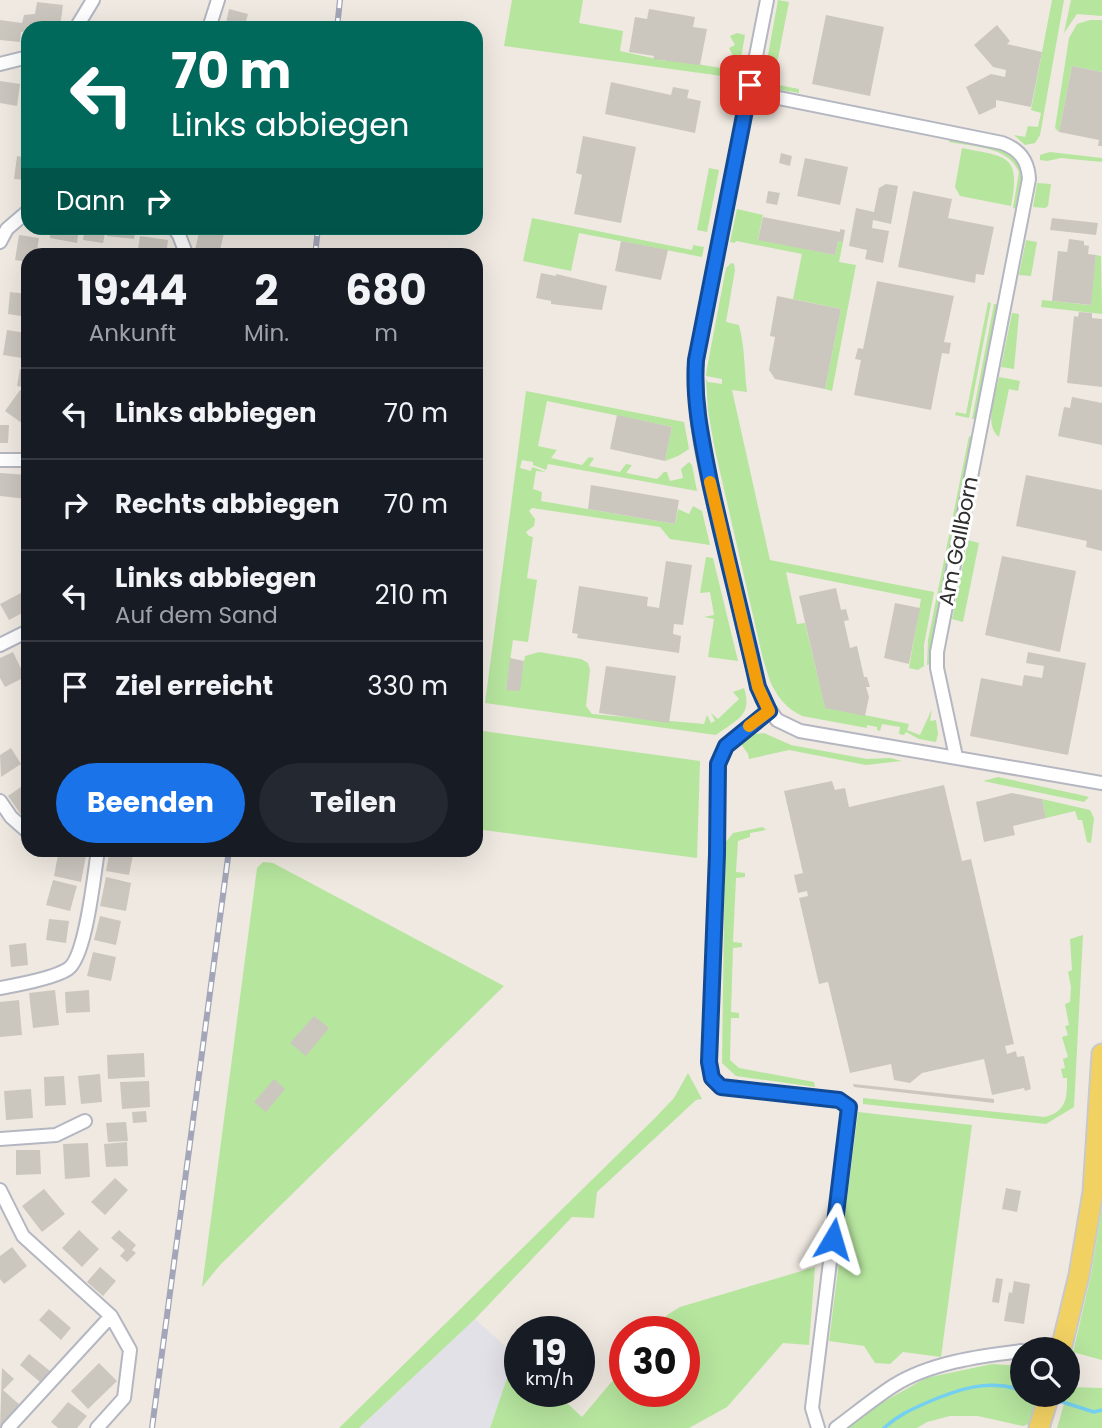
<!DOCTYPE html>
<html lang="de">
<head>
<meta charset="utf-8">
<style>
	body { margin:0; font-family:Poppins,sans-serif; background:#242831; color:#f1f3f6; height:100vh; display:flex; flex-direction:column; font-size:26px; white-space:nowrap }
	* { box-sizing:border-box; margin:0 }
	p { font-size:23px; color:#9ea1a6 }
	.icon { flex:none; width:38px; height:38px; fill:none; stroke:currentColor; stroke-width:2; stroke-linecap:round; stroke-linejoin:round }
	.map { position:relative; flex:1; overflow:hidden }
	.details { position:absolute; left:21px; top:248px; width:462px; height:609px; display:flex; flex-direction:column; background:#171b24; border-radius:21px; box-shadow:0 7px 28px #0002 }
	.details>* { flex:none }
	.hud { position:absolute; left:21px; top:21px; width:462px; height:214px; border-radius:21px; box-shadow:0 7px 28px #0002; background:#00695c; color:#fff; overflow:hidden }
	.buttons { position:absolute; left:1010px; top:1337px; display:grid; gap:14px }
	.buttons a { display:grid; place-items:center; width:70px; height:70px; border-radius:50%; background:#171b24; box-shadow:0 7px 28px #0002; font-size:35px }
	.speed { position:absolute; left:504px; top:1316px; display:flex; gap:14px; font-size:35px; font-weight:700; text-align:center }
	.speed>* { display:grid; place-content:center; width:91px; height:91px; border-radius:50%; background:#171b24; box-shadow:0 7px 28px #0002; line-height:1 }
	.speed small { font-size:18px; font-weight:400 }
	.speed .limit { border:10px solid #d22; background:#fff; color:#111 }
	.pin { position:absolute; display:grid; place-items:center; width:60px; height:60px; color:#fff; margin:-30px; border-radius:14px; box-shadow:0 4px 10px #0006 }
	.me { position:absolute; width:77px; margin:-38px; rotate:7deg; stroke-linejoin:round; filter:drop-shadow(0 0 5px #0008) }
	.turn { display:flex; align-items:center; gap:24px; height:147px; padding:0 35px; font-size:32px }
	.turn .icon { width:91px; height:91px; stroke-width:2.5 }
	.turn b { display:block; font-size:49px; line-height:60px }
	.then { display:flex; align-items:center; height:66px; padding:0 35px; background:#0003; gap:14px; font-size:26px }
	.eta { display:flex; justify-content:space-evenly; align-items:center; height:119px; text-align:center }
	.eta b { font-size:42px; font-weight:700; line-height:49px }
	.primary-button { display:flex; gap:14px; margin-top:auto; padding:14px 35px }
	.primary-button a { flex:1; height:80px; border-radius:42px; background:#1a73e8; color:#fff; font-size:28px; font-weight:700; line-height:80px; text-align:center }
	.primary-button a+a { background:#242831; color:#f1f3f6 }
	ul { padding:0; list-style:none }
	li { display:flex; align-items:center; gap:21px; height:91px; padding:0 35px; border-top:2px solid #363941 }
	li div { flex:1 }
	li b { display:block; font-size:26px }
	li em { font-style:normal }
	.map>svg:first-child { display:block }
	.industrial { fill:#e3e1e8 }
	.green { fill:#b6e59e }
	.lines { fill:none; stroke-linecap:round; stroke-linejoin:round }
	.stream { stroke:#75cff0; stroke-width:3.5 }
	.building { fill:#cbc7bf }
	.street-casing { stroke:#b4b7c1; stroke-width:16 }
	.primary-casing { stroke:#c9c9c9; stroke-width:23 }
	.street { stroke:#fff; stroke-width:12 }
	.primary { stroke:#f2d163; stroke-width:19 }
	.rail-casing { stroke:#a3a6b8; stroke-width:6 }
	.rail { stroke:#fff; stroke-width:3.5; stroke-dasharray:10; stroke-linecap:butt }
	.route-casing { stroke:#114b97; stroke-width:18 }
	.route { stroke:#1a73e8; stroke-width:12 }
	.slow { stroke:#f59e0b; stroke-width:12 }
	.labels { text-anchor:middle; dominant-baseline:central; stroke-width:6; stroke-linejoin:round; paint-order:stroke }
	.street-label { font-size:21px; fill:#2e2e2e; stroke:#fff }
</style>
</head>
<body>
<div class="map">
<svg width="1102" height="1428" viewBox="0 0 1102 1428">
	<rect width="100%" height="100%" fill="#efe9e1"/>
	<path class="industrial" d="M475,1319l40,36 -25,73h-131z"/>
	<path class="green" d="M512,0h71l-4,23 44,8 -3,20 46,10 1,-2 60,10 5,-3 -3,-7 4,-3 -4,-8 6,-3 -5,-9 7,-3 8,2 -6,35 -10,7 -225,-31z
		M778,0l11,2 -16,82 26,5v4c-14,-3 -30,-2 -35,-16z
		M1052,0h12l-24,135 -5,8 -10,2 -11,-10 11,2 3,-11 10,1 3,-14 -10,-3z
		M1071,0h31v16l-25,-2 -13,19z
		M1090,20h12v52l-30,-6 -13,66 -4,-4 14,-90 8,-14z
		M950,138c23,5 72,6 73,38 0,11 -4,22 -6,33l-4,-1 6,-36c-11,-26 -46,-25 -70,-30z
		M962,148c45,9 59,6 49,58l-51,-10 -5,-9z
		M1050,152l52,6v4l-41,-4 -14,3 -7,-1v-5z
		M709,168l10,2 -12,62 -10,-2z
		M1037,183l14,1 -3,22 -3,2 -12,-1z
		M737,209l26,6 -5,24 77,16 3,-14 5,1 -4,20 17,3 -24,126 -7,-2 16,-80 -48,-10 9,-45 -66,-13 -1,2 -5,-1z
		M532,218l160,32 1,-5 11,2 -2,10 -123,-24 -8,38 -48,-10z
		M1026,240l11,2 -6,34 -12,-1z
		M1096,255l5,1 1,58 -61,-7 1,-7 48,5z
		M731,263l3,1 1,6 -9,52 13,3c6,23 5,43 8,67l-15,-2 38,170 164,32 -10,53v21l-6,4 -9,-2 12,-69 -135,-27 11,52 8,-1 20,84 84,17 -2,6 13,5 12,-26 -2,12 6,-1 2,14 -2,8 -17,-3 -13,-7 -2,3 -5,-1 1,-7 -18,-3 -2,7 -3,-1v-3l-10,-2v3l-65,-12c-16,-8 -25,-19 -32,-35l-7,-22 -48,-209 -7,-39 -2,-32 2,3 14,2v-5l-16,-3 1,-8 19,-100z
		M988,302l3,1 -22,115 -14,-3 1,-3 10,2z
		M994,304h4l-23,115h-3z
		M1012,313l7,1 -5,55 -13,-2z
		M999,377l21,4 -2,10 -9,-2 -10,48c-16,-12 -3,-43 0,-60z
		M526,391l158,31 5,27 -11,7 -13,5 7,-34 -125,-26 -9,45 19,4 -6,8 31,7 7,-8 5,1 -5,8 31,6 6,-8 6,1 -6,8 31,6 7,-7h3l3,9 13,-3 -2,-9 8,-7 3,3 5,26 -149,-27 -2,6 -13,-5v-3l-11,-2 -2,8 11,3 1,-4 14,5 -10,-1 -3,18 9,3 -1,9 134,23 3,-15 11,5 4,-8 9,5 8,34 -40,-6 -10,-12 -128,-19 -3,3 6,8 -1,7 -8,6 3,4 4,1 -6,41 10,2 -9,62 -15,-2 -7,49 13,2 6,-35 14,-4 42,7 7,4 2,7 -4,36 6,8 112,10 3,-9 4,8 4,-2 -4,-8 7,6 21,-20 -6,-7 11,-4c9,28 -8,32 -28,47l-231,-32z
		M969,436l3,1 -41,209v18l-4,1 1,-25z
		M968,540l11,3 -16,79 -11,-3z
		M706,557l7,1 25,103 -30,-4 6,-38 -10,-2 10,-2 -4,-23 -10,1z
		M476,730l224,31 -3,97 -221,-29z
		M764,733l27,12 76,14 23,-1 12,3 -36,4 -77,-15 -40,9 -1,-5 -7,-10 14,-10z
		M998,777l83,18 8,2 -5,5 -101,-21z
		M1042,799l48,11 4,8 -3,25 -4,-1 -5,-22h-4l-3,-9 -29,7z
		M763,827l3,3 -16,3v4l-12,4 -2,31 9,1v4l-9,1 -3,64 9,1v4l-9,1 -2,64 8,1v5h-8l-1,42 9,8 75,14 1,5 -79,-11 -14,-13 3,-220 8,-10z
		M263,862l10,1 231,123 -284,279 -18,22 55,-419z
		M1083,935l-9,172 -28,17 -183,-20v-6l182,19c22,-6 22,-19 22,-39h-4l-2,-9 4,-1 -2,-9 5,-2 -6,-20 6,-2 -3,-9 4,-1 -4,-21 5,-2 1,-15 -3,-15 4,-2 -2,-31z
		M688,1073l14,26 -6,1 -99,92 -3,26 -22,-1 -97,102 -116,109h-20l317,-311 18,-19z
		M858,1112l114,13 -31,232 -38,-5 -13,12 -15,-1 -11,-17 -35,-5z
		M1102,1207v153l-29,-8 18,-77z
		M815,1267l-6,78 -26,-2 -56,64 -38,21h-199l25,-73 5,5v31h34l28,26 43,-51v25h59v-59h-31l14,-17 13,-8z
		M992,1364l30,2v29h16l-9,29 -6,2 -45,-10h-28l-23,6 -10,6h-68l27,-22 50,-28z
		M1069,1387l33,1v40h-45z"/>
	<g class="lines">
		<path class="stream" d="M1053,1399l41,13 8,-2
			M884,1428c13,-12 26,-18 42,-25 32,-14 61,-24 96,-13"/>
	</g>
	<path class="building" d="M37,2l26,3 -3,22 -26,-3v4h-6v5l-7,-1 -1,10 -20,-2v-20l22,3 2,-8 11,-1z
		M229,9l19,5 -4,14h-19z
		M649,9l46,8 -2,10 14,2 -7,36 -47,-6 1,-3 -25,-4 6,-35 12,2z
		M826,15l58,12 -14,69 -58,-12z
		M997,25l13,16 -3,3 35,8 -11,55 -35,-7v7l-17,8 -13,-28 25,-13 14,3 1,-7 -13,-3 -19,-22z
		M1072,66l30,6v74h-4l1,-6 -40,-8z
		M0,81l20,3 -3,22 -17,-3z
		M611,82l60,13 2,-8 16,3 -2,8 14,3 -6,32 -90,-19z
		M583,136l53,11 -15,76 -47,-9 8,-39 -6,-2z
		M781,153l11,3 -2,10 -11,-3z
		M17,156l11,2v22l-14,-1z
		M805,158l43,9 -8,38 -43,-9z
		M886,184l12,2 -7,38 -18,-4 -1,8 17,3 -6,32 -18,-4 2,-9 -18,-4 7,-38 18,4 5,-24z
		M768,191l12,2 -3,12 -11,-2z
		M913,191l39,8 -4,19 46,9 -10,48 -8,-1 -1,9 -77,-16z
		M763,217l77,15v-3l5,1 -2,12 -5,-1 -3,14 -77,-15z
		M1052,218l46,5 -2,12 -46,-5z
		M51,228h28l-2,15 -27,-5z
		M85,228h21l-3,15 -20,-3z
		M108,228h28l-2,11 -27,-3z
		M200,228h25l-6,27 -24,-5z
		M19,235l20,3 -3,18h-8v6l-13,-2z
		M140,236l28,4 -2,16h-29z
		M1069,239l15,2v4l5,1 -1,8 8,1 -5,50 -39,-4 6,-50 9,1z
		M621,241l47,9 -7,30 -46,-9z
		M541,273l15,3v-2l51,12 -5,24 -51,-6v-3l-15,-3z
		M877,281l77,15 -10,46 7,1 -2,11 -7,-1 -11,57 -77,-15 7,-35 -6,-1 3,-11 5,1z
		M10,292l18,2v23l-20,-3z
		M777,296l64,13 -16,80 -50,-10 -6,-9 6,-33 -5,-1z
		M1079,312l13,1v5l10,1v68l-35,-4 7,-67 4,1z
		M7,330l19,3 -4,25 -19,-3z
		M20,369l8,2v17l-11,-2z
		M20,390l8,6 -2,30 -21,-15z
		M1072,397l30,6v42l-44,-9 6,-29 6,1z
		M617,415l55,12 -7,34 -55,-12z
		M0,425h9l-1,18h-8z
		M0,473l28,2v24l-28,-3z
		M1026,475l76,15v61l-16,-4 1,-6 -71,-15z
		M591,485l88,15 -4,24 -87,-15z
		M1002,556l74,15 -16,81 -75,-17z
		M666,561l26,4 -9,60 -9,-1 -1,10 8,2 -2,17 -102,-15 1,-4 -6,-1 7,-47 69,11 -1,9 12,2z
		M836,588l5,22 5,-1 3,11 -5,1 6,27 7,-2 7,31h3l3,10h-4l3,10 -4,19 -40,-8 -26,-112z
		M21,593l7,17 -19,10 -9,-16z
		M895,603l25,5 -11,56 -25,-6z
		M13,652l12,25 -20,10 -5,-9v-20z
		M1028,652l58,11 -18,92 -98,-19 11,-58 41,8 2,-11 18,3 2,-12 -18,-3z
		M510,658l14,3 -4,30 -14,-1z
		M606,666l70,10 -7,47 -70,-10z
		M11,748l10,16 -20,13 -1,-22z
		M832,781l3,9 10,-2 4,19 95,-22 18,76 9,-2 43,185 -9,2 2,8 9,-3 1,6 7,-1 7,33 -6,2 -1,-3 -32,7 -8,-36 -62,14 -12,10 -16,-3 -3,-16 -41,9 -22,-91 -9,2 -20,-86 9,-2 -1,-5 -9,2 -4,-18 9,-2 -19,-82z
		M28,782v29l-6,5 -14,-20z
		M1012,793l30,6 4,19 -33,8 2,9 -31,7 -8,-40z
		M59,850h28l-6,32 -27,-6z
		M110,850h24l-5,25 -23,-4z
		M106,877l25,6 -5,28 -26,-5z
		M53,880l24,6 -7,25 -24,-6z
		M100,916l21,5 -5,24 -22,-5z
		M49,919l20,2 -3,22 -20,-3z
		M26,943l2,22 -17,2 -2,-22z
		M93,952l23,5 -5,24 -24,-5z
		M55,990l4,35 -26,3 -4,-35z
		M89,990l1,22 -24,1 -1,-21z
		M19,1000l3,35 -22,2v-35z
		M314,1016l15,12 -23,28 -16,-13z
		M144,1053l1,24 -37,2 -1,-24z
		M100,1074l2,28 -21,2 -3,-28z
		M64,1076l2,29 -21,1 -1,-29z
		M274,1079l11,10 -19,23 -12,-10z
		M149,1081l1,26 -28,2 -2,-27z
		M853,1084l141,15v4l-140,-16z
		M31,1089l2,29 -27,2 -2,-29z
		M146,1111l1,11 -14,1 -1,-11z
		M126,1122l2,19 -20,1 -2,-19z
		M127,1142l1,24 -22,1 -2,-23z
		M88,1143l2,34 -25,2 -2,-35z
		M16,1150h24l1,24 -25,1z
		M115,1178l13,12 -23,25 -14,-13z
		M1006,1188l15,3 -4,21 -15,-3z
		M44,1189l21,25 -23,18 -20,-26z
		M79,1230l20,19 -17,18 -20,-19z
		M119,1230l17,15 -4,5 4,3 -9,9 -7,-6 5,-6 -14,-12z
		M12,1247l15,19 -23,18 -4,-5v-23z
		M100,1267l16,14 -13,15 -16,-14z
		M996,1278l7,1 -4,24 -7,-1z
		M1014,1281l16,3 -6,40 -20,-3 5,-29 3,1z
		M49,1309l22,19 -10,12 -22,-20z
		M29,1354l21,17 -10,11 -20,-17z
		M99,1363l18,18 -29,28 -17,-18z
		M2,1368l12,11 -11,11 18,16 -21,22z
		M68,1402l19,14 -10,12h-19l-7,-6z"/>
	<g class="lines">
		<g class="street-casing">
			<path id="street" d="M767,0l-68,346c-13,71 16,158 32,228 10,41 18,85 31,125l15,21 23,11 302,52
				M76,28l17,-28
				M209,28l9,-28
				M0,64l28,-7
				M749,92l253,51c17,6 26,17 27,36l-92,473v16l19,89
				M174,228l5,7 8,21
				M0,242l7,-13 21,-18
				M0,460h28
				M0,645l28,-14
				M769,711l-43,35 -8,18 -1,90 -8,208 3,16 9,9 118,13 10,7 -37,301 6,20
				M0,801l11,16 17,15
				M0,988c17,-3 54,-10 68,-19 18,-12 26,-94 30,-119
				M0,1139l56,-4 29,-14
				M0,1190l23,46 88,80 19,34 -6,48 -27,30
				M8,1428l103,-112
				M836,1428c19,-14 37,-29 57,-42 36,-23 86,-30 129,-35"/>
		</g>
		<g class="primary-casing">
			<path id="primary" d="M1061,1349l18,-74 14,-83 9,-138
				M1039,1428l10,-33"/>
		</g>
		<use href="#street" class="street"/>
		<use href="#primary" class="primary"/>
		<g class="rail-casing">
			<path id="rail" d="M337,28l3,-28
				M315,256l3,-28
				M152,1428l77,-578"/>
		</g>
		<use href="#rail" class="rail"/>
	</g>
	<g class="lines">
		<g class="route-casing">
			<path id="route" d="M750,85l-54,275c-3,42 6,81 14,122 15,69 33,136 48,205l11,24 -43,35 -8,18 -1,90 -8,208 3,16 9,9 118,13 10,7 -16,132"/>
		</g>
		<use href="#route" class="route"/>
		<path class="slow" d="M710,482l48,205 11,24 -20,15"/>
	</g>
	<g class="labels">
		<g class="street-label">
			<text transform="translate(958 541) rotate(-79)">Am Gallborn</text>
		</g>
	</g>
</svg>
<div class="buttons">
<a><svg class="icon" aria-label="search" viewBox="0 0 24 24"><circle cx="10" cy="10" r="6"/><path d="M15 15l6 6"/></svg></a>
</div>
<div class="speed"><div>19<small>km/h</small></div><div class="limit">30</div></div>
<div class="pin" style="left:750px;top:85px;background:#d93025"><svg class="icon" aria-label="arrive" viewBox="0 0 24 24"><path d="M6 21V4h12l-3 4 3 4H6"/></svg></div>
<svg class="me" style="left:833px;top:1239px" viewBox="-20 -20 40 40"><path d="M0-17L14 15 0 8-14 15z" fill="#1a73e8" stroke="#fff" stroke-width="4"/></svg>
<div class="hud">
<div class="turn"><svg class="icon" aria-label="left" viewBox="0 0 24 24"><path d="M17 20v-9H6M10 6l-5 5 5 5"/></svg><div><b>70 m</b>Links abbiegen</div></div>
<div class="then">Dann<svg class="icon" aria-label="right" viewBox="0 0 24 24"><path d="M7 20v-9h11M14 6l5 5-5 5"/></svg></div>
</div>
<section class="details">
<div class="eta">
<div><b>19:44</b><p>Ankunft</p></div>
<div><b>2</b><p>Min.</p></div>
<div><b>680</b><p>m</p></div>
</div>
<ul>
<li><svg class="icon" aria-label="left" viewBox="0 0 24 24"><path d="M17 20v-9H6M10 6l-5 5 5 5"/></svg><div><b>Links abbiegen</b></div><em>70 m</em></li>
<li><svg class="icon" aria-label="right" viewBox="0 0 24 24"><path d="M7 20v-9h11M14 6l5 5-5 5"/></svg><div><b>Rechts abbiegen</b></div><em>70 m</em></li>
<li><svg class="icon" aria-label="left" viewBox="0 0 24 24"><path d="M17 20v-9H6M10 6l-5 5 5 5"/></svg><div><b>Links abbiegen</b><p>Auf dem Sand</p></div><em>210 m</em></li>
<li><svg class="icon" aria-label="arrive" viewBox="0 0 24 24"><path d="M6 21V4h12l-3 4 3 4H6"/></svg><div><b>Ziel erreicht</b></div><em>330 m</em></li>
</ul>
<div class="primary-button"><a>Beenden</a><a>Teilen</a></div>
</section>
</div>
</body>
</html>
